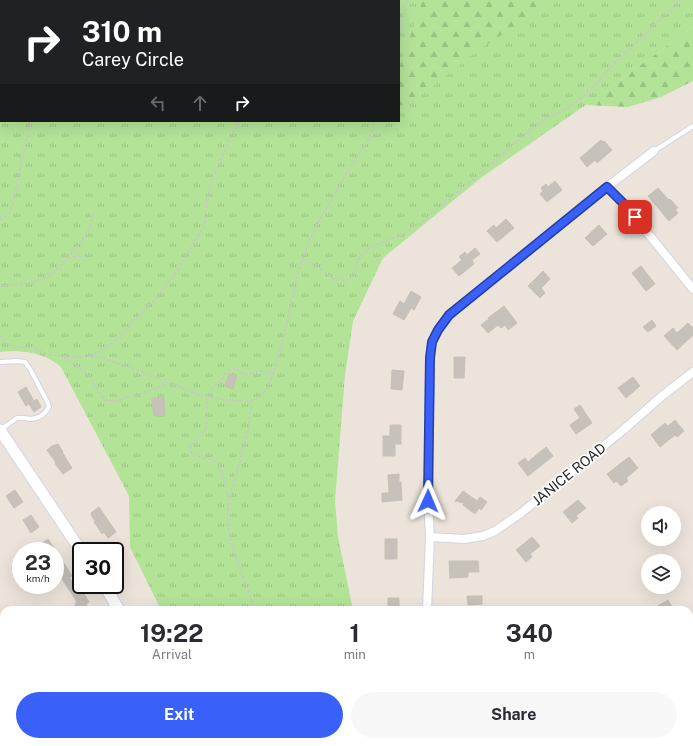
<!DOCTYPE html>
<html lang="en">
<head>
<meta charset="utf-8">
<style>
	body { margin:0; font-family:"Public Sans",sans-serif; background:#f7f7f7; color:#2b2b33; height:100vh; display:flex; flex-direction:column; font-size:15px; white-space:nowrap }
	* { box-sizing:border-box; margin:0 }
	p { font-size:13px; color:#7c7c81 }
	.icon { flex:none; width:22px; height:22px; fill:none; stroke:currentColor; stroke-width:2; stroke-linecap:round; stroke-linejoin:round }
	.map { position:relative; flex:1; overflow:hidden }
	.panel { position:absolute; left:0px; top:606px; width:693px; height:140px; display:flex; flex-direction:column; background:#fff; border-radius:12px 12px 0 0; box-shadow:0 4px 16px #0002 }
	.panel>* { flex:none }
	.hud { position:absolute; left:0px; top:0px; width:400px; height:122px; box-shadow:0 4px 16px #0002; background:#202124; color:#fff; overflow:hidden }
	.fabs { position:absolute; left:641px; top:506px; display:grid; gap:8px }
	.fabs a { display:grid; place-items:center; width:40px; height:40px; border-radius:50%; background:#fff; box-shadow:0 4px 16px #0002; font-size:20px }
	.speed { position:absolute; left:12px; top:542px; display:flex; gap:8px; font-size:20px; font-weight:700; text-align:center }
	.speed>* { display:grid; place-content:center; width:52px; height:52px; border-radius:50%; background:#fff; box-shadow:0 4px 16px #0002; line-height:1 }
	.speed small { font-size:10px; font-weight:400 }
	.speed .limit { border:2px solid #111; border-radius:6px; background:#fff; color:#111 }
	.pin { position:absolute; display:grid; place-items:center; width:34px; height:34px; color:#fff; margin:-17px; border-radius:8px; box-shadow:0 2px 6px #0006 }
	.me { position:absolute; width:44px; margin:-22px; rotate:1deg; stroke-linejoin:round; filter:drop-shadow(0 0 3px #0008) }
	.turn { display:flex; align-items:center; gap:14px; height:84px; padding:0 16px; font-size:18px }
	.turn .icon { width:52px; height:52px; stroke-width:2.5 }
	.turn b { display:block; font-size:28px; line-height:34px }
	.lanes { display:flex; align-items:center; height:38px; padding:0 16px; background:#0003; justify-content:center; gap:20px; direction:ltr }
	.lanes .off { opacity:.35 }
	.eta { display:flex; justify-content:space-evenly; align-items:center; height:68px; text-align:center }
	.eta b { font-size:24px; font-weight:700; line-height:28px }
	.primary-button { display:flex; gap:8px; margin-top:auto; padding:8px 16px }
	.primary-button a { flex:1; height:46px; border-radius:24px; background:#3a60fa; color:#fff; font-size:16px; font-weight:700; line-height:46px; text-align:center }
	.primary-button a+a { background:#f7f7f7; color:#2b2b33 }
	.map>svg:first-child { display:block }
	.grass { fill:url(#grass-tufts); fill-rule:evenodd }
	.forest { fill:url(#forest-firs) }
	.building { fill:#c7c1bb; stroke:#c7c0b5 }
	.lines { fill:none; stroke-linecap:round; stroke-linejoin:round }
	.service-casing { stroke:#d0d4e2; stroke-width:6 }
	.minor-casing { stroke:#d0d4e2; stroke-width:10 }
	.secondary-casing { stroke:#d0d4e2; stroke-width:13 }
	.path { stroke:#c7c7c7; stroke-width:1.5; stroke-dasharray:3 2; stroke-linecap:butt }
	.service { stroke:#fff; stroke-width:4 }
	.minor { stroke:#fff; stroke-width:8 }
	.secondary { stroke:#fff; stroke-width:11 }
	.route-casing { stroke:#263ea2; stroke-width:10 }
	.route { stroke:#3a60fa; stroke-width:7 }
	.labels { text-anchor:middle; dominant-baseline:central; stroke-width:3.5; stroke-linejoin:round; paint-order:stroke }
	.street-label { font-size:14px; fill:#292929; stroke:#fff }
</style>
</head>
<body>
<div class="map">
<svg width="693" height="746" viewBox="0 0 693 746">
	<defs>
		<pattern id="grass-tufts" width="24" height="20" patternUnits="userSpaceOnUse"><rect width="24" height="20" fill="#b2e397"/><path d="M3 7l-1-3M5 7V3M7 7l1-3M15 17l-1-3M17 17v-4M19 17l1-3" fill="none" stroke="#99c382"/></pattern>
		<pattern id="forest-firs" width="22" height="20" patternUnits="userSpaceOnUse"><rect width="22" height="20" fill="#b2e397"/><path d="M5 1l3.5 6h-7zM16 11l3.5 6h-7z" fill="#99c382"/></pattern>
	</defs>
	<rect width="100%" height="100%" fill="#ece4db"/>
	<path class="grass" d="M0,0h693v27l-4,3 -86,63 -121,84 -99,81 -30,63 -8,54 -10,126 3,36 15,73h-192l-31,-63 -1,-51 -68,-129c-16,-14 -41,-18 -61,-15zM1,1h398v120h-398z
		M229,742h162l2,4h-162z"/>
	<path class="forest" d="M423,0h127l-4,5 -20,14 -45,29 -50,40 -19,14 -13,4v-38z
		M693,27v54l-32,16 -33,10 -42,-2z
		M689,683h4v51l-4,2z
		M91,742h40l1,4h-42z
		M590,742h87l-8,4h-86z"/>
	<path class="building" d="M601,140l2,2 1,-1 8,9 -15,13 -2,-3 -8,7 -7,-9z
		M555,181l7,9 -15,12 -7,-8 3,-3 -2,-3 5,-4 2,3z
		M658,188l11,12 1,-1 8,9 -3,2 3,3 -9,8 -21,-25z
		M506,219l8,9 -17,14 -10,-11 7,-6 2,3z
		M599,225l8,9 -14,12 -8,-8z
		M475,248l5,6 -8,6 2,4 -15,12 -7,-8 10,-8 -3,-3 6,-5 2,3z
		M641,266l14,18 -9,7 -14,-18z
		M543,271l7,8 -9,9 4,5 -5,5 -12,-12z
		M411,291l10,6 -7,13 -3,-2 -7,12 -11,-6 7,-13 4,3z
		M504,306l13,17 -9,7 -3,-5 -4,3 -3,-3 -10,8 -7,-8 8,-6 -1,-1z
		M652,320l4,6 -8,6 -5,-5z
		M688,323l5,5v7l-16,15 -13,-14 9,-8 4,5z
		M454,357h11l-1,21h-10z
		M392,370l12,1 -2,19 -11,-1z
		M229,374l8,2 -4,13 -8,-3z
		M633,377l7,9 -14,12 -8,-10z
		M26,387l8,14 3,-2 4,8 -7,5 -5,-8 -3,2 -8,-14z
		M164,397l1,18 -11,1 -2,-18z
		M580,405l12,18 -16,11 -6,-9 10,-7 -6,-9z
		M675,420l9,11 -7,6 -2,-2 -15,12 -9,-12 14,-12 3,3z
		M390,425h11v19h-6v12h-12v-20h7z
		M58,444l5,8h-1l10,16 -9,6 -7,-9 -1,-4 -8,-11 5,-4z
		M546,447l7,9 -25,20 -10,-13 7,-5 3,4z
		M629,457l9,11 -12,10 2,3 -7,5 -5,-5 -2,2 -7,-9z
		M399,474v8h2l1,18 -20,2v-9h7l-1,-18z
		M15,490l8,12 -9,6 -8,-12z
		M463,491l14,10 3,-4 7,5 -6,8 -2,-2 -4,6 -12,-9 1,-2 -9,-2z
		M578,500l8,8 -10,8 2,2 -6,5 -9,-11z
		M99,507l17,25 -8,6 -4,-6 -2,2 -3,-5 -5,-7 1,-1 -4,-6h1l-1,-2z
		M31,515l8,12 -8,6 -8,-13z
		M532,537l8,9 -10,8 2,3 -6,5 -10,-12z
		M48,539l8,12h-13l-4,-6z
		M385,539h12v20h-12z
		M449,561h29l1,11h-11v5l-18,1z
		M64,563l8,13 -3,1 9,14 3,-2 8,13 -3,2 4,6h-22l8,-5 -1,-2 2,-1 -22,-34z
		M467,596h15v8l-14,1z
		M388,598h11v12h-11z
		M668,600l4,7 -6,3h-15z"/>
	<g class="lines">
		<g class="service-casing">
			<path id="service" d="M654,151l39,-25
				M0,362l17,-1 8,1 5,7 18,34 1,4c-4,7 -11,12 -19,12 -5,-1 -8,-2 -13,-1l-17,12"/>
		</g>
		<g class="minor-casing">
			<path id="minor" d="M607,187l18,18 68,84
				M430,537l34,2 19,-3 12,-5 26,-18 101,-82 40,-35 31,-24
				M110,610l7,-5
				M427,610l3,-73 -2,-36 2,-143 2,-16 6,-12 11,-15 158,-128 47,-36
				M689,625l4,-3
				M0,684l4,-3
				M0,701l4,-2
				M427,742v4
				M487,746l7,-4"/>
		</g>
		<g class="secondary-casing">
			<path id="secondary" d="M0,430l81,121
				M104,585l15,25
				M207,742l3,4"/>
		</g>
		<path class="path" d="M82,1v-1
			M282,1v-1
			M399,37l8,-37
			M368,141l10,-8
			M0,220l9,-7 4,-10 8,-41 5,-21 6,-20
			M68,258l20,-3
			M302,260l7,2 11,7 12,9 11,3 3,-1 5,-2 3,-6 4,-12 5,-7 8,-6 12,-5 22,-9 19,-13 56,-46 47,-42 17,-12 25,-13 17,-13 11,-11 12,-14 71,-69
			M0,286c12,-1 32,-2 43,-7 14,-6 41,-38 47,-53 2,-5 2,-10 2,-15
			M0,335l6,8 5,2 6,2h15l5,2 10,6 32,2 13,-1 7,1 38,13 62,25 28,5 19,1 11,-2 6,-5 4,-6 6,-14 10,-34 15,-68 12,-33 9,-18 32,-55 19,-30 5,-15
			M93,355l21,-13 42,-44 21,-27 27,-45 3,-26 6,-24 26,-55
			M64,357c10,6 19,13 27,22 5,7 8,15 14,21l9,1 29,-8 25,-10
			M252,401l-4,29 -19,70c-7,37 16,75 25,110
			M228,498c-2,-7 -6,-32 -11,-36 -7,-5 -29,-4 -27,-15 5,-5 12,-11 15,-18 5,-12 -1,-25 5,-36 2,-6 8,-9 12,-14 3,-4 5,-10 10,-11 6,-1 8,6 13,6 4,1 8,-2 12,-2 5,-1 10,0 15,1
			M308,742l2,4"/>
		<use href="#service" class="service"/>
		<use href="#minor" class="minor"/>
		<use href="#secondary" class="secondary"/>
	</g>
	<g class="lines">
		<g class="route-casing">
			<path id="route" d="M428,501l2,-143 2,-16 6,-12 11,-15 158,-128 18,18 10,12"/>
		</g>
		<use href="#route" class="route"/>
	</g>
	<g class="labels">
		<g class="street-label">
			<text transform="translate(569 474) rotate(-39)">JANICE ROAD</text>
		</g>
	</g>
</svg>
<div class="fabs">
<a><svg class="icon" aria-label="sound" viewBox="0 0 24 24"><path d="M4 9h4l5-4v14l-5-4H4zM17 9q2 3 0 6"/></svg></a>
<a><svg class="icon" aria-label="layers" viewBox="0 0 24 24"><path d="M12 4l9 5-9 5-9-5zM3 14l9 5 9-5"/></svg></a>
</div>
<div class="speed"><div>23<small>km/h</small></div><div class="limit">30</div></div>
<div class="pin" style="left:635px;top:217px;background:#d93025"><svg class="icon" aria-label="arrive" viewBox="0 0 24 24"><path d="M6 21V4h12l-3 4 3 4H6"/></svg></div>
<svg class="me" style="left:428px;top:501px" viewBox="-20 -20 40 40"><path d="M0-17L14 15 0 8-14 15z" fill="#3a60fa" stroke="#fff" stroke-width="4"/></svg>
<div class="hud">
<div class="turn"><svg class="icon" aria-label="right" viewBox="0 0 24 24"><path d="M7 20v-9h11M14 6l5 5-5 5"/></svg><div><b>310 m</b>Carey Circle</div></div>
<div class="lanes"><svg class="icon off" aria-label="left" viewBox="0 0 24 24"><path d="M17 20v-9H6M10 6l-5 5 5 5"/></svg><svg class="icon off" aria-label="ahead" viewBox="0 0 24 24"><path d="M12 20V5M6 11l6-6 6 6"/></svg><svg class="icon" aria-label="right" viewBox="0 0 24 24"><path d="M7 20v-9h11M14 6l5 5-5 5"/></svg></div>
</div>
<section class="panel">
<div class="eta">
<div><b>19:22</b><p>Arrival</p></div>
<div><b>1</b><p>min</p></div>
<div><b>340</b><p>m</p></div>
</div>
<div class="primary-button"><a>Exit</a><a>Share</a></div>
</section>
</div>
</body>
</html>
